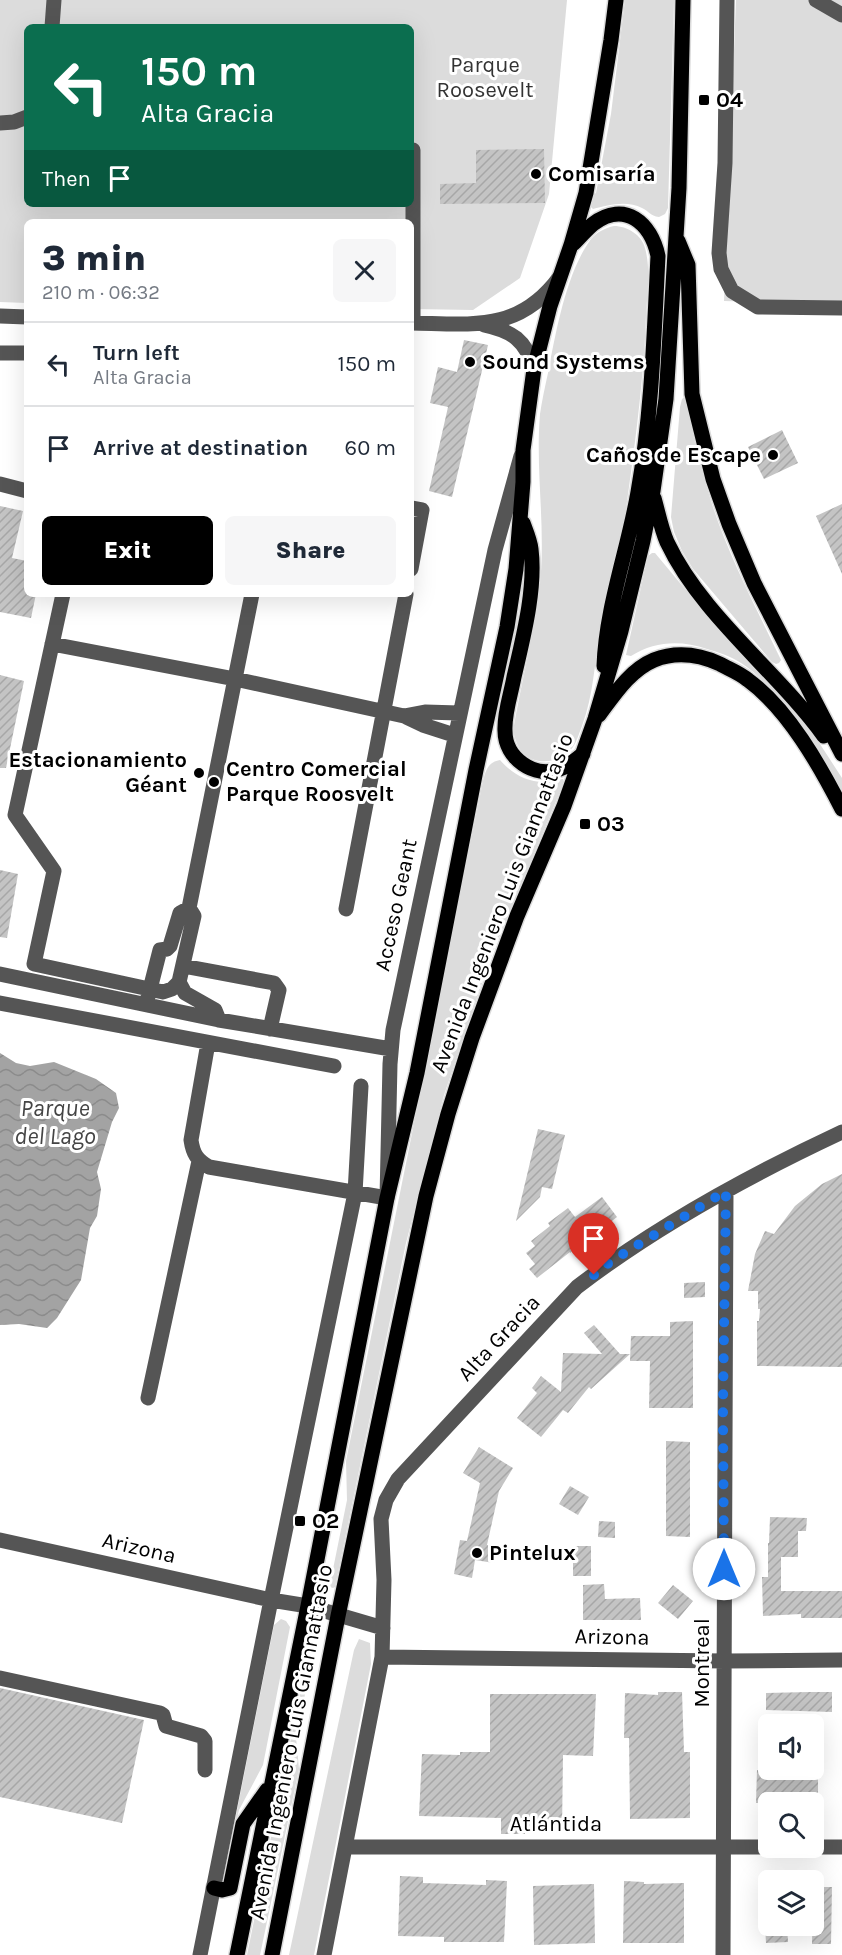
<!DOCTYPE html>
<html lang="en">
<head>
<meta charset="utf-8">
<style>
	body { margin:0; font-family:Karla,sans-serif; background:#f6f6f7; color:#1f2937; height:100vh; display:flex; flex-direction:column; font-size:22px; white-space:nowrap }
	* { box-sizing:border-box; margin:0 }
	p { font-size:20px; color:#747a83 }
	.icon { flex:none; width:33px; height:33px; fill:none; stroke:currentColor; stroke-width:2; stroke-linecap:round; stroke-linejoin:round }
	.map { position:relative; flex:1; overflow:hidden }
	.panel { position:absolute; left:24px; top:219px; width:390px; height:378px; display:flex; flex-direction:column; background:#fff; border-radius:9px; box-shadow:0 6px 24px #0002 }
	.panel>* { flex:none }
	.hud { position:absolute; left:24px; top:24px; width:390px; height:183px; border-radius:9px; box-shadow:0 6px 24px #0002; background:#0b6e4f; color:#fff; overflow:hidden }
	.buttons { position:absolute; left:758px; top:1714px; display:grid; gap:12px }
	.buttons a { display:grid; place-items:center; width:66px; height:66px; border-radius:9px; background:#fff; box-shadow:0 6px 24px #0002; font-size:30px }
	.pin { position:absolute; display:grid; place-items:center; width:51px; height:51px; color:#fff; margin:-62px -26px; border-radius:50% 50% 50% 0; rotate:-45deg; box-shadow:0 0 6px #0007 }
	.pin .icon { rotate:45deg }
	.me { position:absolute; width:66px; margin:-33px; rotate:0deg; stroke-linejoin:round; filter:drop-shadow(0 0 4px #0008) }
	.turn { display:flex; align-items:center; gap:21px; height:126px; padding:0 18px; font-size:27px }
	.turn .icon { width:78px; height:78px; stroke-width:2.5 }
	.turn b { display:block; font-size:42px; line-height:51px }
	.then { display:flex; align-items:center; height:57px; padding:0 18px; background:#0003; gap:12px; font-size:22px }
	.round { display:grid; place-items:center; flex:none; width:63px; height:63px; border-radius:9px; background:#f6f6f7 }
	.summary { display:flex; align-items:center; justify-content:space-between; height:102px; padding:0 18px }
	h1 { font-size:36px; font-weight:800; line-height:45px }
	.button { display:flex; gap:12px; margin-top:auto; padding:12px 18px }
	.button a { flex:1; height:69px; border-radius:9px; background:#000; color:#fff; font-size:24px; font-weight:800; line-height:69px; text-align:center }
	.button a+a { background:#f6f6f7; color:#1f2937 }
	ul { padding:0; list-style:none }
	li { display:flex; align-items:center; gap:18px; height:84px; padding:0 18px; border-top:2px solid #e0e1e3 }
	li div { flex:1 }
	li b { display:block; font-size:22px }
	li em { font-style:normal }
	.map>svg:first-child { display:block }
	.green { fill:#dcdcdc; fill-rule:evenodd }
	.water { fill:url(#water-waves) }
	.building { fill:url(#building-hatch) }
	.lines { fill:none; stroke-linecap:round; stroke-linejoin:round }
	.major-casing { stroke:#dbdbdb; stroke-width:18 }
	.minor { stroke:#555; stroke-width:15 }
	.major { stroke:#000; stroke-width:15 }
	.route { stroke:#1a73e8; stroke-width:10; stroke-dasharray:0 18 }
	.poi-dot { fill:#000; stroke:#fff; stroke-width:2 }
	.labels { text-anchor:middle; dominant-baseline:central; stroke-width:6; stroke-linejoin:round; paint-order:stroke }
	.park-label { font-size:22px; fill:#333; stroke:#fff }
	.poi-label { font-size:22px; font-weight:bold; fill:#000; stroke:#fff; text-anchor:start }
	.street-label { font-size:22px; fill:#000; stroke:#fff }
	.water-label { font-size:24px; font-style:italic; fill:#444; stroke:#fff }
</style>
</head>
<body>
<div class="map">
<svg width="842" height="1955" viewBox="0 0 842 1955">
	<defs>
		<pattern id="water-waves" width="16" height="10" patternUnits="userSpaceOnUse" patternTransform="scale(1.5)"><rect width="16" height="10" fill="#a3a3a3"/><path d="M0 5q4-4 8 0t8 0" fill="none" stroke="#8b8b8b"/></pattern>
		<pattern id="building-hatch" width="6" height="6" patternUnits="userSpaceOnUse" patternTransform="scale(1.5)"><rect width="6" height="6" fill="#c4c4c4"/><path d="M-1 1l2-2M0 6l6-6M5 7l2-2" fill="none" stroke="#a7a7a7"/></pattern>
	</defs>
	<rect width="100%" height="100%" fill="#fff"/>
	<path class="green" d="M0,0h567l-18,194 -29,84 -47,32 -62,-1v-87h-384v81l-27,-1zM27,27h384v177h-384z
		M625,0h49l-6,208 -3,6 -6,3c-9,-1 -10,-6 -17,-9 -15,-8 -34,-3 -49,1l-9,-9 12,-7 15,-79z
		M736,0h106v305l-118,-4z
		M614,226c13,0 28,9 31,22 6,21 2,46 1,67 -2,58 -9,114 -17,172 -3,20 -5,42 -9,62 -5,27 -14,53 -19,80 -7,33 -7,65 -19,97 -3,7 -5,15 -9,21 -11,16 -38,20 -51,5 -5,-6 -7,-14 -9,-21 8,-47 20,-93 26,-139 8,-59 -4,-119 1,-178 2,-14 5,-27 8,-41 8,-41 18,-100 43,-134 6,-7 14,-11 23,-13z
		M685,397c7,32 13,63 23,94 17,59 47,114 73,169l-2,3 -3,1 -4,-2 -79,-93 -11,-18 -8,-19 -3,-15 9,-110 2,-8z
		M652,553h3l40,48 81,88 42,52 24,37v15c-22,-43 -60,-103 -101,-130 -11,-7 -23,-11 -34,-14 -26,-9 -52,-8 -76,7l-5,-1 22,-99z
		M500,760c11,13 26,22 44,22 6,-1 13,-3 19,-3l1,3 -73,175 -47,138 -38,148 -71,344 -2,1 -3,-1v-3l17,-84 -1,-39 137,-680c3,-11 5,-19 17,-21z
		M281,1619l5,2 4,6 -27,138 -24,45 -16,70 51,-255z
		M314,1634l3,3 -21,100 3,32 -39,186h-13l65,-320z
		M359,1639l11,4 1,21 -57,291h-25l65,-305z"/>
	<path class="water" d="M0,1053l16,10 14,3 24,-4 42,17 20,14 3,15 -7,14 -15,50 4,17 -4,27 -7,12 -9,52 -24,38 -10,10 -28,-4 -19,1z"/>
	<path class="building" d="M544,149l1,54 -105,1v-20l36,-1v-33z
		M464,340l24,5 -36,152 -23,-6 19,-84 -18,-4 8,-36 19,5z
		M782,430l16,33 -34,16 -16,-32z
		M842,504v70l-26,-58z
		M0,506l23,5 -11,47 15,3v33h9l-5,24 -31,-6z
		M0,675l24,6 -18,87h-6z
		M0,870l18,4 -11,64 -7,-1z
		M538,1129l27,6 -13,54 -10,-2 -2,10 -24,24z
		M842,1174v193l-85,-1v-45h2l1,-12h-2v-18h-10l7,-37 10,-23 9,3 21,-28 27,-22z
		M602,1197l15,20 -47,36v-1l-33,26 -8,-9 6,-5 -9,-11 9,-7 -4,-5 19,-15 -2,-3 20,-15 7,9z
		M705,1282v15l-21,1v-15z
		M693,1321v87h-44l1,-47h-20l1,-25h39v-14z
		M594,1325l26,29h10l-39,35 -2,-2 -21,26 -5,-3 -22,27 -24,-19 20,-25 -5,-5 9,-12 20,16 2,-39 39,1 -18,-21z
		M666,1441l24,1v95l-24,-1z
		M479,1447l34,21 -14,23 -12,54 10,2 -3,16 -19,-3 -3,18 -18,-4 6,-34 7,1 13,-58 -17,-10z
		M570,1486l19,11 -11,18 -19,-11z
		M770,1517l37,1 -1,13h-8v26h-17v34h61v27h-41v-4l-38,2 -1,-39h6v-34h1z
		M599,1521l16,1v16l-17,-1z
		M573,1546h18v30h-18z
		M604,1584l1,15 35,-1 1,22h-58v-35z
		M673,1585l20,16 -15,18 -20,-16z
		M0,1688l144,32 -22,103 -122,-26z
		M658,1692h24l2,60h6v66l-60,1 -1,-81h-5l1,-45 33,2z
		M809,1692h23v20l-66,-2v-17z
		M490,1694h106l-3,62 -30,-1 -1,76 -38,-1 1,4h-24v-16l-82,-2 3,-62 38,1v-3h30z
		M757,1770h61v33h-62z
		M400,1876l23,1v6l63,2v-5l21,1 -3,61h-60v-5l-46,-1z
		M624,1881l20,1v2l40,-1v60h-61z
		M594,1884l1,59 -61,2 -1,-59z
		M813,1887h19l-1,57h-19z
		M765,1926h22l1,16 -22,1z"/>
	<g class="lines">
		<g class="major-casing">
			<path id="major" d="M678,241l10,24 4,129 21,85 16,45 25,59 88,171
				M573,244c6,-6 13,-14 20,-20 32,-24 58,-1 65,32 -4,79 -6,158 -20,236 -10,58 -32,115 -34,174
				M654,498c4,14 7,30 13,44 35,74 109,128 157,194
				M523,523c3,8 7,17 8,26 5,40 -8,89 -17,128 -3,17 -10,36 -9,54 0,27 29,48 55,38 9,-3 15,-9 23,-15
				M599,715c15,-20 31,-45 55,-55 23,-9 44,-6 66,4 9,5 20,9 28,16 40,29 72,86 94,129
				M214,1888l8,2 8,-2 13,-64 24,-34
				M237,1955l71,-349 79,-408 30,-125 59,-303 31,-143 9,-58 7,-87v-32l11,-81 16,-63 21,-61 15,-52 25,-153 5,-40
				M272,1955l66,-339 88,-420 22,-82 24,-76 45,-122 47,-110 31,-87 26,-88 22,-90 10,-50 13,-92 13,-211 4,-188"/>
		</g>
		<path class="minor" d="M727,0l-2,163 -6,90 2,16 11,22 26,16 84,1
			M816,0l26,15
			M52,27l2,-27
			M0,123l14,-1 13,-5
			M0,316l27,1
			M411,323c60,1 107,10 148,-45
			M413,323v-173
			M484,325c28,6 42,15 50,44
			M0,353h27
			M0,484l27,7
			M411,508l11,2 -11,59
			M63,594l-48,221 39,56 -20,93 129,28 9,-3 7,-7 15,-66 -5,-8 63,-314
			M52,644l183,35 169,37 19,9 31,10
			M404,716l21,-4 34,1
			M346,909l60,-315
			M183,966l91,17 5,7 -9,39
			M0,974l219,46 172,29
			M179,982l6,11 30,17 4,10
			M148,997l12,-47 7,-1 3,-3 10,-33 9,-5
			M0,1003l334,63
			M208,1043l-17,97c2,14 6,20 18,27l178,31 3,-134 3,-34 102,-480 26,-94
			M148,1398l51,-237
			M0,1540l271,60 37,6 75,22
			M382,1657l343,4 117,-1
			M0,1678l160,35 3,2 3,11 35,10 4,5v29
			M345,1847h423
			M813,1847h29
			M200,1955l71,-355 84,-407 6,-107
			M324,1955l58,-298 2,-77 -3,-61 5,-19 12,-21 179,-192c81,-62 173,-112 265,-155
			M723,1955c1,-255 0,-510 3,-764"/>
		<use href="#major" class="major"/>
	</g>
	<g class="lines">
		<path class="route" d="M594,1275l16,-13 116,-71 -3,216 1,162"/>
	</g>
	<g class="poi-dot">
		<rect x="698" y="94" width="12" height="12" rx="3"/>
		<circle cx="536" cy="174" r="6"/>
		<circle cx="470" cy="362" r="6"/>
		<circle cx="773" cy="455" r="6"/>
		<circle cx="199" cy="773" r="6"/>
		<circle cx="214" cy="782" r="6"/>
		<rect x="579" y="818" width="12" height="12" rx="3"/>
		<rect x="294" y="1515" width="12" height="12" rx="3"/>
		<circle cx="477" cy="1553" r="6"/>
	</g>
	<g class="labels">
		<g class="park-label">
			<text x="485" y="65">Parque<tspan x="485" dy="25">Roosevelt</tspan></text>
		</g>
		<g class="poi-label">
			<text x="716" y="100">04</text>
			<text x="548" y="174">Comisaría</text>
			<text x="482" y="362">Sound Systems</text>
			<text x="761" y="455" text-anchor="end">Caños de Escape</text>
			<text x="187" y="760" text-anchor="end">Estacionamiento<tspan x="187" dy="25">Géant</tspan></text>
			<text x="226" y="769">Centro Comercial<tspan x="226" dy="25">Parque Roosvelt</tspan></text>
			<text x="597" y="824">03</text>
			<text x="312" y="1521">02</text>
			<text x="489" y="1553">Pintelux</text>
		</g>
		<g class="street-label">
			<text transform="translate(502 903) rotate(-69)">Avenida Ingeniero Luis Giannattasio</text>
			<text transform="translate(396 905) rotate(-78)">Acceso Geant</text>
			<text transform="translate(499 1338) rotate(-47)">Alta Gracia</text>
			<text transform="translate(139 1548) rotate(13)">Arizona</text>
			<text transform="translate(612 1637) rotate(1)">Arizona</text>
			<text transform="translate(702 1663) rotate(-90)">Montreal</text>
			<text transform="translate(291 1742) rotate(-79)">Avenida Ingeniero Luis Giannattasio</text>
			<text x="556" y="1824">Atlántida</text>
		</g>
		<g class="water-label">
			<text x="55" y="1108">Parque<tspan x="55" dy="28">del Lago</tspan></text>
		</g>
	</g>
</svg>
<div class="buttons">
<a><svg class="icon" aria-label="sound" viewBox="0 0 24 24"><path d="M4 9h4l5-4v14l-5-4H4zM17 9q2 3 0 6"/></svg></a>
<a><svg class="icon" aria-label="search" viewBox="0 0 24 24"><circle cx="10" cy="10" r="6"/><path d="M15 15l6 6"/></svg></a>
<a><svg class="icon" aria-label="layers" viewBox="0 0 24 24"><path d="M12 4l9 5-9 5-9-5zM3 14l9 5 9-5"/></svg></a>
</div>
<div class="pin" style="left:594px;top:1275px;background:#d93025"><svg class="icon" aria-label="arrive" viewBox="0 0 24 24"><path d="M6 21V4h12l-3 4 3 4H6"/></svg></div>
<svg class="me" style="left:724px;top:1569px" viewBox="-20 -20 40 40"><circle r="19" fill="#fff"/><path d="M0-13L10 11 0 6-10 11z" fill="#1a73e8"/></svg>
<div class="hud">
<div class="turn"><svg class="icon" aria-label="left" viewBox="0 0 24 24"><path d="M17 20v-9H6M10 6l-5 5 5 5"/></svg><div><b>150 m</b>Alta Gracia</div></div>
<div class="then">Then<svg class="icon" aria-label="arrive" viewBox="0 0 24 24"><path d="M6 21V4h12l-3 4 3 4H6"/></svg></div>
</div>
<section class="panel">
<div class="summary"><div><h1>3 min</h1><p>210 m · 06:32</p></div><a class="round"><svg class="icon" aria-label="close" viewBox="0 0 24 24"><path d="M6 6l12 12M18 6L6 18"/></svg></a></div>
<ul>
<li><svg class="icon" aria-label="left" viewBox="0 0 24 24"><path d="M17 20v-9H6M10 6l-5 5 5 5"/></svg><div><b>Turn left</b><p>Alta Gracia</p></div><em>150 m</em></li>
<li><svg class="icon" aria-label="arrive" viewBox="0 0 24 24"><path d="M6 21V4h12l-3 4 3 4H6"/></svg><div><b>Arrive at destination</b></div><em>60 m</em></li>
</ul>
<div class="button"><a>Exit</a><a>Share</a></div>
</section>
</div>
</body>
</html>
